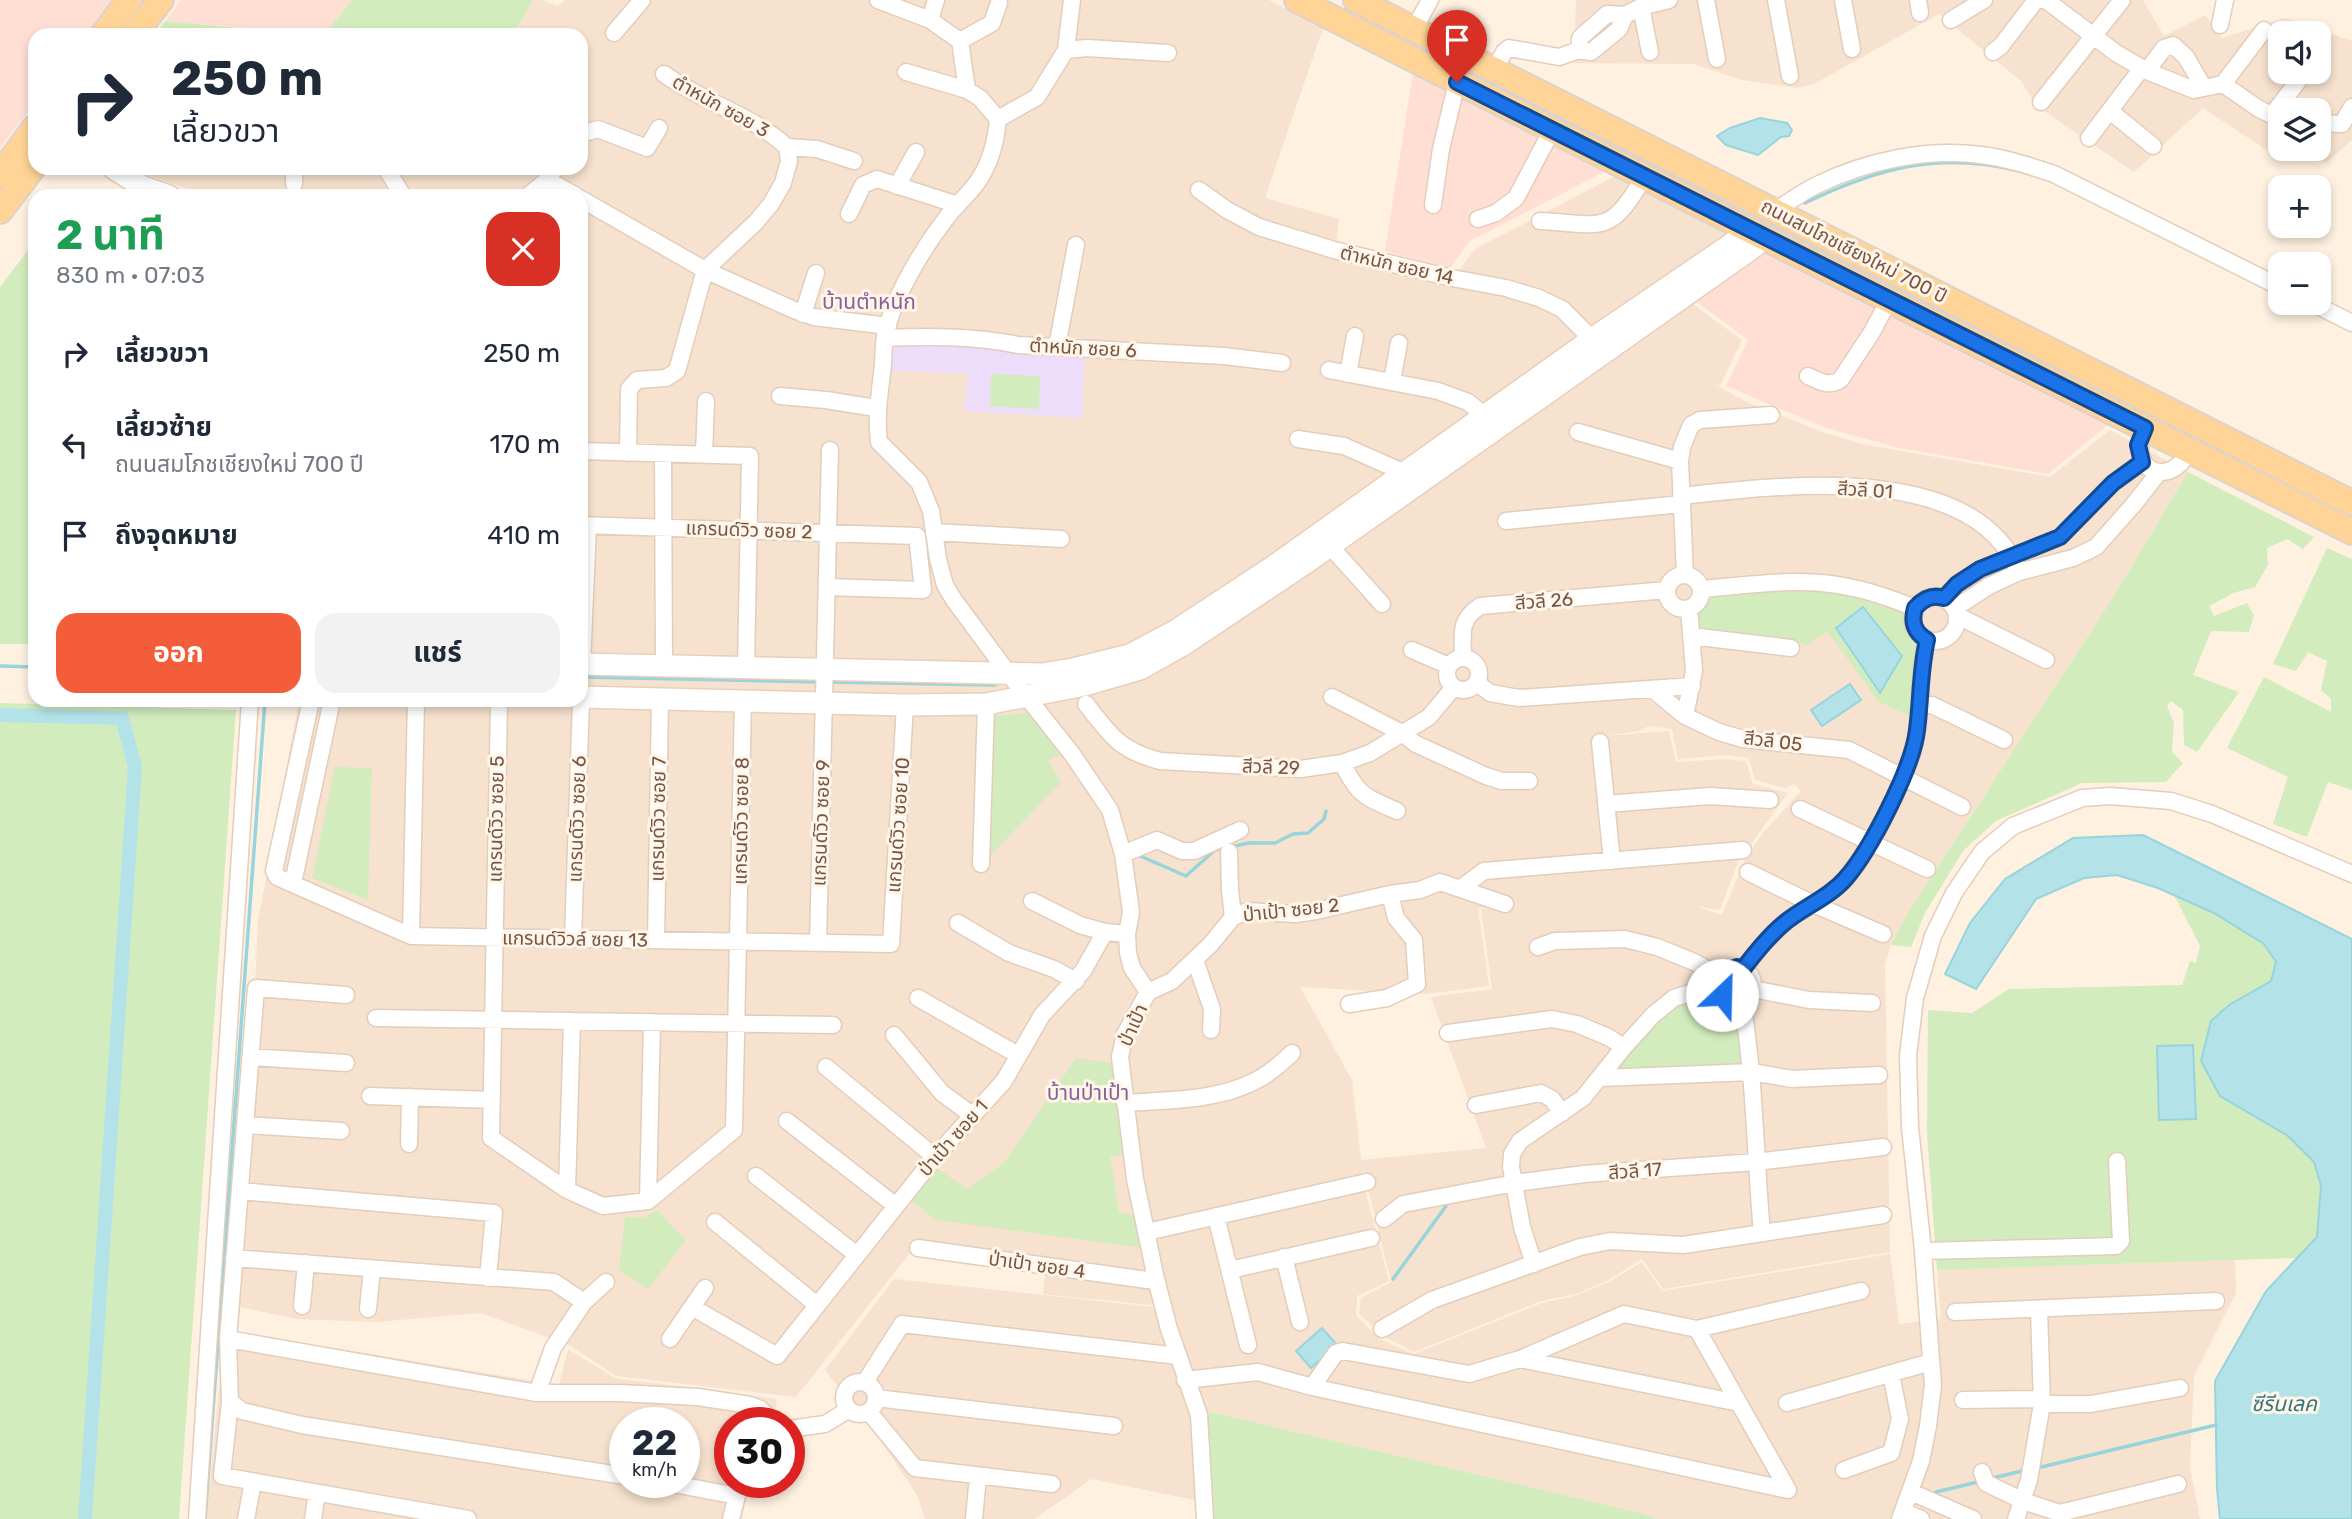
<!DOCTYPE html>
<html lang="th">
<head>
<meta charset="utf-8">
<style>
	body { margin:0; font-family:Rubik,"Noto Sans Thai",sans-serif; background:#f2f2f3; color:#1f2937; height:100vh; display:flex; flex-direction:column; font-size:26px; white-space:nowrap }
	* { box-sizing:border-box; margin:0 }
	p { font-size:23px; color:#747a83 }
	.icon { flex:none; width:38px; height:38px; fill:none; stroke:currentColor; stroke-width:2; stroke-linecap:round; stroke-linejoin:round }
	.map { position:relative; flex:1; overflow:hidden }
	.side { position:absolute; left:28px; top:189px; width:560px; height:518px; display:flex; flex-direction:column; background:#fff; border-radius:21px; box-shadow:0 4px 10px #0003 }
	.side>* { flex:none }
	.hud { position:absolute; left:28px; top:28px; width:560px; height:147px; border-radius:21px; box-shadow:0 4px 10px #0003; background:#fff; color:#1f2937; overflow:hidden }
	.tools { position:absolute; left:2268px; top:21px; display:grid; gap:14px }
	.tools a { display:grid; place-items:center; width:63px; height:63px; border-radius:14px; background:#fff; box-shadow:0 4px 10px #0003; font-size:35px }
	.speed { position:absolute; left:609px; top:1407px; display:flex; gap:14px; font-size:35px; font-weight:700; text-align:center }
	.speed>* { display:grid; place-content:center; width:91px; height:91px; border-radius:50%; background:#fff; box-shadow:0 4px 10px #0003; line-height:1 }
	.speed small { font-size:18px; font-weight:400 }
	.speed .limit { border:10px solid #d22; background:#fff; color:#111 }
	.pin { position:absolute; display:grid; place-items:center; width:60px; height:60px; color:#fff; margin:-72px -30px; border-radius:50% 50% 50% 0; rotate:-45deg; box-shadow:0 0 7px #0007 }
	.pin .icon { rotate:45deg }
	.me { position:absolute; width:77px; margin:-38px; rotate:24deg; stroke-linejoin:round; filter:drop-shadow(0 0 5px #0008) }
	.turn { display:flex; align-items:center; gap:24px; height:147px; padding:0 28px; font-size:32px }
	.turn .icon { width:91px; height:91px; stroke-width:2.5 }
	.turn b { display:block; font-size:49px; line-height:60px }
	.round { display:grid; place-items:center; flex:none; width:74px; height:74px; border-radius:21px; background:#f2f2f3 }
	.head { display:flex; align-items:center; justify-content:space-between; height:119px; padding:0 28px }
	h1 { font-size:42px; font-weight:700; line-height:52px; color:#1e9e55 }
	.primary-button { display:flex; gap:14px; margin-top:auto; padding:14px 28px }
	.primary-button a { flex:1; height:80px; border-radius:21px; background:#f35d3a; color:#fff; font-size:28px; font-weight:700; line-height:80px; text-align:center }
	.primary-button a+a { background:#f2f2f3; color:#1f2937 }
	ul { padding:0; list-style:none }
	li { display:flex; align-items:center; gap:21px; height:91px; padding:0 28px }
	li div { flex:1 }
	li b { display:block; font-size:26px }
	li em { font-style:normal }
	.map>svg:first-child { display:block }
	.residential { fill:#f6e2ce; fill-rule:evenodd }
	.commercial { fill:#ffdfd3 }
	.education { fill:#eeddfa }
	.green { fill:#d2ecbe }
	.water { fill:#b3e3e9; stroke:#98d4dc; stroke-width:2 }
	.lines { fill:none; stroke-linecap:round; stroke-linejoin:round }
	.stream { stroke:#98d4dc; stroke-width:3.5 }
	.canal { stroke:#b3e3e9; stroke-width:14 }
	.street-casing { stroke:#e3cdbb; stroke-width:19 }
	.secondary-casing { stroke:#eacfbb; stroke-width:24 }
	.primary-casing { stroke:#dcd3cf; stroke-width:28 }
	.street { stroke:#fff; stroke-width:16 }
	.secondary { stroke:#fff; stroke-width:21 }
	.primary { stroke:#ffd496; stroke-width:24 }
	.route-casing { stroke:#114b97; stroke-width:18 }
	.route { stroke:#1a73e8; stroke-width:12 }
	.labels { text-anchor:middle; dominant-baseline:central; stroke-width:6; stroke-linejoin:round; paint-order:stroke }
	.street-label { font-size:19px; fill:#775545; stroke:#fff5e8 }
	.neighbourhood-label { font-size:21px; fill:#85609b; stroke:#fff5e8 }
	.water-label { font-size:21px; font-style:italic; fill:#38757e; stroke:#fff5e8 }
</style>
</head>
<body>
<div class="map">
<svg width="2352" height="1519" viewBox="0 0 2352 1519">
	<rect width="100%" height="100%" fill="#fef1e0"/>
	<path class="residential" d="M533,0h8l17,6 7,-6h704l54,28 -58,170 74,21 -3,26 122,27 17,-23 142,-74 114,61 -67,47 78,57 -22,46 -6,-2 33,18 78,31 37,11 188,33 60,-47 78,42 -76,127 -206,317 -15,29 -6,20 5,287 -227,37 -21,-30 -35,22 -31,13 -35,7 -127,51 -33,-17 -22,-22 2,-15 30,-16 -28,-114 1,17 25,96 -32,15 -1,19 23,24 35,15 128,-51 32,-7 35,-14 33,-20 20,29 228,-37 9,70 42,-5 -4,-49 298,-10 1,33 -42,83 -4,91 10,52h-544l-11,-5 -439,-103 -16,-41 -20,-63 -127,-13 3,-24 -136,-17 -114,144 -180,-21 -47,-31 -88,-32 -105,9 -79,-3 -57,-12 18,-386 41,-221h282v-504h-373l-64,-22 -8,-6h445v-133h-68zM1649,726l23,3 6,30 48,-4 23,3 6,22 30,8 9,-4 7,7 -38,42 -18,26 -23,56 -27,-9 25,4 18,-48 50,-69 -35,-9 -7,-23 -21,-2 -49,3 -7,-31 -65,5 35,-5zM1526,904l-45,5 11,80 -61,8 55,151 -125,12 -9,-80 -52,-93 126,7 63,-8 -11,-78z
		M1576,0h567l21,36 41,-21 17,23 63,-20 67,23v99l-26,23 -18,-14h11v-39h-39l1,39 -7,6 -71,-47 -69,64 -96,-65 -17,-26 -82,-67 -125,70 -17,4 -55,-8 -49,-16 -119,-1zM2280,33h39v39h-39z
		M894,1279l261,28 38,107 2,86 -104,-21 -56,40h-110l-8,-24 -42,-63 -50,-62z
		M225,1330l334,55 9,-36 47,29 162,21 -2,13 3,11h-48v59h26l-10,16 -4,21h-536zM625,1423h59v59h-59z"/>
	<path class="commercial" d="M0,0h112l-26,35h-51v67l-35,46z
		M181,0h171l-28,35 -159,-14z
		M1413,73l193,98 -136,70 -20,27 -65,-17z
		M1759,249l350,175 -61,50 -149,-26 -73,-20 -100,-42 22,-46 -54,-40z"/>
	<path class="education" d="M889,336l196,12 -3,70 -118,-7 4,-37 -85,-4z"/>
	<path class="green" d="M352,0h181l-20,35h-13l-16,-5 -6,5h-154z
		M165,21l147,14h-157z
		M35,241v403h-35v-357z
		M991,374l49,2 -1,33 -49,-3z
		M2188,472l126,65 -11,12 -16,-10 -20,9 1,17 -13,22 -22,6 -24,13 5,10 33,-13 7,12 -5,17 -38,-1 -18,44 46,17 -42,60 -13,-7 -1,-35 -12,-9 -4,5 7,17 -2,29 11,11 -17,19 -84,1 -86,38 -33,30 -38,62 -14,34 -20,-2 15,-29 206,-317z
		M2327,548l25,11v231l-24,-8 -21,55 -34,-13 15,-47 -61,-29 37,-71 67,35v-13l-10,-9 6,-29 -19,-9 -12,19 -23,-7z
		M1813,591l38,5 54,17c0,14 2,21 12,31l-5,31 -3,41 -31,-15 -51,-70 -21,15 -12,-6 -94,-11 -2,-17 8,-6 4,-9 53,-5z
		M0,703l236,7 -57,809h-179z
		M1032,712l31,41 -15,8 13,21 -72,75 6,-141z
		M335,767l37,1 -4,132 -56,-22z
		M2174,895l41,18 49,31 12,18 -5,19 -18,12 -33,103 68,40 26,26 7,23 -4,52 -20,21 -360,12 -10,-137 1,-123 44,3 37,-24 173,-4 8,-24 6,2 4,-17z
		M1713,991l9,13 14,5 8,56 -129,6c17,-24 37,-50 61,-66 11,-6 25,-9 37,-14z
		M1076,1058l40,6 9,90 -15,3 9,55 17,4 8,32 -208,-28 -25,-20 26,-32 30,21 37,-26z
		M657,1210l29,30 -38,49 -29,-19 6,-53 19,1z
		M1206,1411l439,103 11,5h-448z"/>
	<path class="water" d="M1760,118l27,5 5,7 -3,6 -8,1 -23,18 -32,-10 -9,-9 13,-8z
		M1863,607l39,49 -22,37 -44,-65z
		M1850,684l11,16 -39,26 -11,-16z
		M2143,835l209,104v580h-132l-3,-31 -2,-107 51,-90 51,-54 4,-52 -7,-23 -26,-26 -68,-40 -19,-35 10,-40 18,-16 42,-24 5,-19 -12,-18 -50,-31 -56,-25 -41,-13 -33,3 -48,21 -60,90 -31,-15 25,-51 35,-44 68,-41z
		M2193,1045l3,74 -37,1 -2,-74z
		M1322,1328l15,17 -26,23 -15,-17z"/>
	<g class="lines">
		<path class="stream" d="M1805,203c73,-35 134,-52 214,-32
			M2297,303l13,6
			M0,666l35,1
			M581,677l240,5
			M829,682l166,3
			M1138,855l48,21 29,-26 34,-7h26l18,-9 15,-1 16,-14 2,-8
			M1393,1279l53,-73
			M2037,1468l179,-43
			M1989,1479l37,-9
			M1936,1492l46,-11
			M205,1519l60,-819"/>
		<path class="canal" d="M0,715l122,3 13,49 -50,752"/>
		<g class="street-casing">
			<path id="street" d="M878,0l52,20 30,21 7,49 13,8 18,21c-2,23 -8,46 -22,65 -9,12 -20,21 -29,33 -24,31 -54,80 -62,119 -2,12 -1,25 -3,37 -3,26 -6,43 -3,69l40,40 12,29 7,48 7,26 9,15 54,73 64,81 38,56 13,44 8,58 -4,22 1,19 4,15 16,24
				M1706,0l11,59
				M1776,0l14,76
				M1843,0l9,49
				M1918,0l2,13
				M2038,0h8l70,53 31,18 47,19 29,-6 36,25 21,10
				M1641,7l9,45
				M930,20l6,-20
				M1951,20l33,-20
				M2220,25l5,-25
				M1414,29l16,-29
				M614,33l28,-33
				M960,41l32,-18 7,-20
				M1066,50l6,-50
				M1579,50l1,-12 27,-24 18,1 16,-8 28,-7
				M1579,50l12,2 28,-23 6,-14
				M1993,52l8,-6 35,-46
				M1495,69l9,-17 5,-4 50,9 20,-7
				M2147,71l17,-23 9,-3 13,12 18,31
				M906,72l61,18
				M2223,84l41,-54
				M2041,102l81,-102
				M2110,111l43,35
				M2272,115l33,-43
				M998,119l39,-22 29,-47 21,-2 81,5
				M2319,123l23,1 10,-17
				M581,134l17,-5 49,19 12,-20
				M2089,138l53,-70
				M787,147l30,2 37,12
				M386,168l17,28
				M545,182l11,-14
				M294,184v-16
				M897,186l19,-34
				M1199,190l28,20 32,17 75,23 118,28 54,10 33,10 23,11 30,30
				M528,196l17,-14 8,1 23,13
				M581,199l124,71 89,40 20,7 74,9
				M1433,205l8,-56 16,-67
				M1775,211c14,-9 27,-19 42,-26 49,-24 109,-37 164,-30 25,3 49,11 73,19l226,113
				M849,214l14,-29 14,-6 81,26
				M1478,219l18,-6 20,-15 36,-68
				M1540,221c63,3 69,16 104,-44
				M2312,303l40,20
				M803,314l13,-41
				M885,338c45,-2 89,-2 133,7l206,11 58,7
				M1057,347l19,-102
				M1329,370l109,21 30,11 17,14
				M1348,374l7,-38
				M1808,376c11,5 22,12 33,3l31,-47 17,-32
				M1392,381l7,-38
				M780,396l46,4 50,8
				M2145,428c-20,41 24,63 44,23
				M1578,432l102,29
				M1298,439l46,7 61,27
				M581,451l169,5 -4,212
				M628,453l1,-64 8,-9 29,-2 11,-7 28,-101 51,-48 15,-18 12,-21 6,-22 -2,-14c-36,-33 -83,-44 -123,-73
				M663,454l1,212
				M704,455l2,-54
				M1681,496c96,-10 292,-37 338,76
				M1506,521l176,-17
				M581,525l336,11 6,54 -96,-3
				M934,532l127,7
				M1330,546l52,58
				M1685,575l-5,-114 2,-14 9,-22 9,-5 71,-5
				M1667 592a17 17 0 1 1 34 0a17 17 0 1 1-34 0Z
				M1701,589c50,-4 103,-13 152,-1 21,4 42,12 62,20
				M1913 619a22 22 0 1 1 44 0a22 22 0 1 1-44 0Z
				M1944,598l13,-14 24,-15 79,-32 53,-54 29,-21
				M1955,608l34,-22 30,-14 54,-14 23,-11 38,-43 25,-32
				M1958,616l88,44
				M1691,636l100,12
				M1412,650l37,16
				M1463,658c0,-24 -5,-37 17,-52l187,-16
				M1447 674a16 16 0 1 1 32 0a16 16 0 1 1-32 0Z
				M582,664l6,-139
				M1477,683l13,10 29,5 173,-12
				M1652,689l33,27 34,16 24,7 106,11 113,57
				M1332,697l70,36 14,11 70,32 16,5h27
				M311,700l-37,171 3,6 134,59 480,8 14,-239
				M499,700l-8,438 76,52 36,16 45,-5 86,-71 9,-429
				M1086,704c25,32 33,46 74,57l141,8 41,-6 28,-10 59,-36 25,-30
				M1919,705h13l72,35
				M1685,716l9,-45 -5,-63
				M1600,742l12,119
				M1342,763c17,33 21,33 55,48
				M1606,804l104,-8 60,4
				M1800,809l127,60
				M1229,852l1,38 3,27
				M1123,854l34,-14 25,11h12l46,-21
				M981,864l5,-160
				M1748,872l65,32 70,30
				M293,883l39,-183
				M1461,888l23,-17 259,-21
				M1032,901l48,24 25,7
				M958,923l51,30 45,16 22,12
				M411,936l5,-236
				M573,939l8,-239
				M656,940l4,-241
				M818,943l12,-493
				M1538,947l17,-6 70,-2 32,8 37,15 27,15
				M1195,960l17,49 -1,21
				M1719 985a17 17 0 1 1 34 0a17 17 0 1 1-34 0Z
				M1743,969c12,-15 24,-31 39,-44 19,-17 47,-27 64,-47 25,-29 67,-111 71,-148 4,-30 2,-60 10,-90
				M1753,989l56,11 63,3
				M1148,992l-23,42 -5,23 15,122 21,100 13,50 30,86 6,104
				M1148,992l24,-11 39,-37 22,-27 15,-6 47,3 21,-3 74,-17 30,-4 20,-8 65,22
				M346,995l-90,-7 -28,351 2,63 12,9 60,14 323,51
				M918,998l100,57
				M1742,1002c13,76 13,154 20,231
				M1349,1004l38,-6 30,-14 -3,-44 -18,-22 -6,-24
				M376,1018l457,7
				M1448,1033l104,-14 25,5 31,13 16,10
				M894,1035l48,58 30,22
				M250,1057l96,6
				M826,1067l109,90
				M1601,1078l151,-6 40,7 87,-4
				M370,1096l122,4
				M1125,1103c42,-3 90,-2 128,-21 15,-7 27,-18 39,-29
				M1476,1105l65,-12 11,6 10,14
				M787,1121l109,85
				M245,1125l96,6
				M409,1144l1,-47
				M756,1176l101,79
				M567,1190l5,-169
				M240,1191l254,22 -6,65
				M648,1201l4,-179
				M1216,1216l32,129
				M1384,1219l19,-15 112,-21 69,-9 172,-12 127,-15
				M715,1222l102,83
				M1147,1232l220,-50
				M918,1248l229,32 9,-1
				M1923,1251l193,-5 5,-5 -4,-80
				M1284,1257l16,65
				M234,1258l320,24 30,20
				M1534,1264l-12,-37 -11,-60 1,-13 8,-13 63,-43 41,-51 29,-32 21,-17 45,-14
				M1230,1270l141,-32
				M302,1306l4,-43
				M692,1307l85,49 158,-199 69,-76 38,-66 41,-44 22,-39 22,2
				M368,1309l4,-40
				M1955,1312l261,-11
				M1382,1329l50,-29 148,-53 30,-6 73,4 200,-30
				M1697,1329l91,161
				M228,1339l309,54h83l78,4 52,8 10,4 6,6 2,8
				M670,1339l35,-51
				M1520,1359l219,44
				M1185,1380l73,-8 54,15 476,103
				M844 1398a16 16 0 1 1 32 0a16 16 0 1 1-32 0Z
				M865,1382l37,-58 276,32
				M1312,1387l24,-34 7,-2 126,23 51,-15 104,-45 73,15 164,-38
				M537,1393l16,-45 31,-46 22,-20
				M876,1398l238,28
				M1963,1400l79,-1
				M230,1402l-8,74 246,43
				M1787,1403l144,-41
				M2042,1404h49l89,-16
				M869,1412l46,56 137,16
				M789,1429l36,-5 23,-14
				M1844,1470l47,-17 9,-34 -9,-45
				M1982,1472l4,11 37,18 37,12 118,-29
				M663,1482l74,14 7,-14
				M1911,1492l62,27
				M1904,1512l17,7
				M197,1519l53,-819
				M246,1519l7,-37
				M313,1519l4,-26
				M731,1519l6,-23
				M974,1519l4,-43
				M1900,1519l21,-58 7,-35 5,-41 -10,-134 -13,-124 -2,-71 7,-58 18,-62 21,-43 28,-41 31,-26 69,-28 28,-2 61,5 41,13 140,60
				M2016,1519l13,-39 13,-76 -3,-95"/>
		</g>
		<g class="secondary-casing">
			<path id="secondary" d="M113,168l30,19 26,9
				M581,664l461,10 31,-5 57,-14 45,-24 99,-65 318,-227 141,-96 14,-14
				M581,697l324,8 81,-1 99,-19 55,-16 46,-26 124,-83 444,-313 10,-10"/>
		</g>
		<g class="primary-casing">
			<path id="primary" d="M1297,0l450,229 605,303
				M1356,0l996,503
				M103,35l26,-35
				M134,35l27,-35
				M0,175l35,-48
				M0,211l35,-46"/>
		</g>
		<use href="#street" class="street"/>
		<use href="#secondary" class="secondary"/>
		<use href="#primary" class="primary"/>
	</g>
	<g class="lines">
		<g class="route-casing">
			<path id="route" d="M1457,82l688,346 -7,17 4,17 -29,21 -53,54 -80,32 -23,15 -13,14c-12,-4 -21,1 -29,10 -4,14 -1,24 12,32 -7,30 -6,60 -10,90 -4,37 -46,119 -71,148 -17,20 -45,30 -64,47 -15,13 -27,28 -39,44l-6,-2 -12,5 -6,12 3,11"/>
		</g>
		<use href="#route" class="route"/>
	</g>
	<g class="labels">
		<g class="street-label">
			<text transform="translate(721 106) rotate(29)">ตำหนัก ซอย 3</text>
			<text transform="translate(1854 251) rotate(27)">ถนนสมโภชเชียงใหม่ 700 ปี</text>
			<text transform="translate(1397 265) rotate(13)">ตำหนัก ซอย 14</text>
			<text transform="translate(1083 348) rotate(3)">ตำหนัก ซอย 6</text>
			<text transform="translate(1865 490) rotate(4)">สีวลี 01</text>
			<text transform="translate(749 530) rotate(2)">แกรนด์วิว ซอย 2</text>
			<text transform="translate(1544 601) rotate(-4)">สีวลี 26</text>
			<text transform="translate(1773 741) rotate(7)">สีวลี 05</text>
			<text transform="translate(1271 767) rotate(2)">สีวลี 29</text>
			<text transform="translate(496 819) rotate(-89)">แกรนด์วิว ซอย 5</text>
			<text transform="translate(577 819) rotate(-88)">แกรนด์วิว ซอย 6</text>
			<text transform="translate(658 819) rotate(-89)">แกรนด์วิว ซอย 7</text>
			<text transform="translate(741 821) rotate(-89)">แกรนด์วิว ซอย 8</text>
			<text transform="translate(821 823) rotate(-88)">แกรนด์วิว ซอย 9</text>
			<text transform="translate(898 825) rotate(-86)">แกรนด์วิว ซอย 10</text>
			<text transform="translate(1291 910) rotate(-6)">ป่าเป้า ซอย 2</text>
			<text transform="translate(575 939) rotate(1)">แกรนด์วิวล์ ซอย 13</text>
			<text transform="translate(1133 1025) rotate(-66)">ป่าเป้า</text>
			<text transform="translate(953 1138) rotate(-49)">ป่าเป้า ซอย 1</text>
			<text transform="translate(1635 1171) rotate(-4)">สีวลี 17</text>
			<text transform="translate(1037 1265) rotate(8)">ป่าเป้า ซอย 4</text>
		</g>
		<g class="neighbourhood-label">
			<text x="869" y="301">บ้านตำหนัก</text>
			<text x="1088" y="1092">บ้านป่าเป้า</text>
		</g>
		<g class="water-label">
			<text x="2284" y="1403">ซีรีนเลค</text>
		</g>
	</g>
</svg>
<div class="tools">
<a><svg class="icon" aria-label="sound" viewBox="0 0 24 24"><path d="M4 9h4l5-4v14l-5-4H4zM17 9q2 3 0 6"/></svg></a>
<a><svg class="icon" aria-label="layers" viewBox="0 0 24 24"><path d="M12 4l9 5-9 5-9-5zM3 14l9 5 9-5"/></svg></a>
<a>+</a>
<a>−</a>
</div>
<div class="speed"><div>22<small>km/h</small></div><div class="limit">30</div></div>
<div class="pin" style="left:1457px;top:82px;background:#d93025"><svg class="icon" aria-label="arrive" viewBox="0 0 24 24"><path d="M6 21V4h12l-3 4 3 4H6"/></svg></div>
<svg class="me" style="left:1722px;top:995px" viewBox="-20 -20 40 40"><circle r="19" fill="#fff"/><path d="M0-13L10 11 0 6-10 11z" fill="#1a73e8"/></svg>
<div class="hud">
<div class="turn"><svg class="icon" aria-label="right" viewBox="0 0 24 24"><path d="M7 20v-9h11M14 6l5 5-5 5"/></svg><div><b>250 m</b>เลี้ยวขวา</div></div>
</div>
<section class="side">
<div class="head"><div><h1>2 นาที</h1><p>830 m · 07:03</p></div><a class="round" style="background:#d93025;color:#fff"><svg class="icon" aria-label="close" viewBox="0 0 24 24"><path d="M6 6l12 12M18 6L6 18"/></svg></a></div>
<ul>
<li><svg class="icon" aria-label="right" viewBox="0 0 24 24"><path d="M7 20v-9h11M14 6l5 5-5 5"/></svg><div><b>เลี้ยวขวา</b></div><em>250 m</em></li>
<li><svg class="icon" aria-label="left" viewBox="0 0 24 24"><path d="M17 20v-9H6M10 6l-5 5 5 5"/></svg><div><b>เลี้ยวซ้าย</b><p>ถนนสมโภชเชียงใหม่ 700 ปี</p></div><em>170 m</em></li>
<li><svg class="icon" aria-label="arrive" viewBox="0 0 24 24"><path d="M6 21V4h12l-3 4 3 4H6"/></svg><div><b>ถึงจุดหมาย</b></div><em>410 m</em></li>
</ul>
<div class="primary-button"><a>ออก</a><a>แชร์</a></div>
</section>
</div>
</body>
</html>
